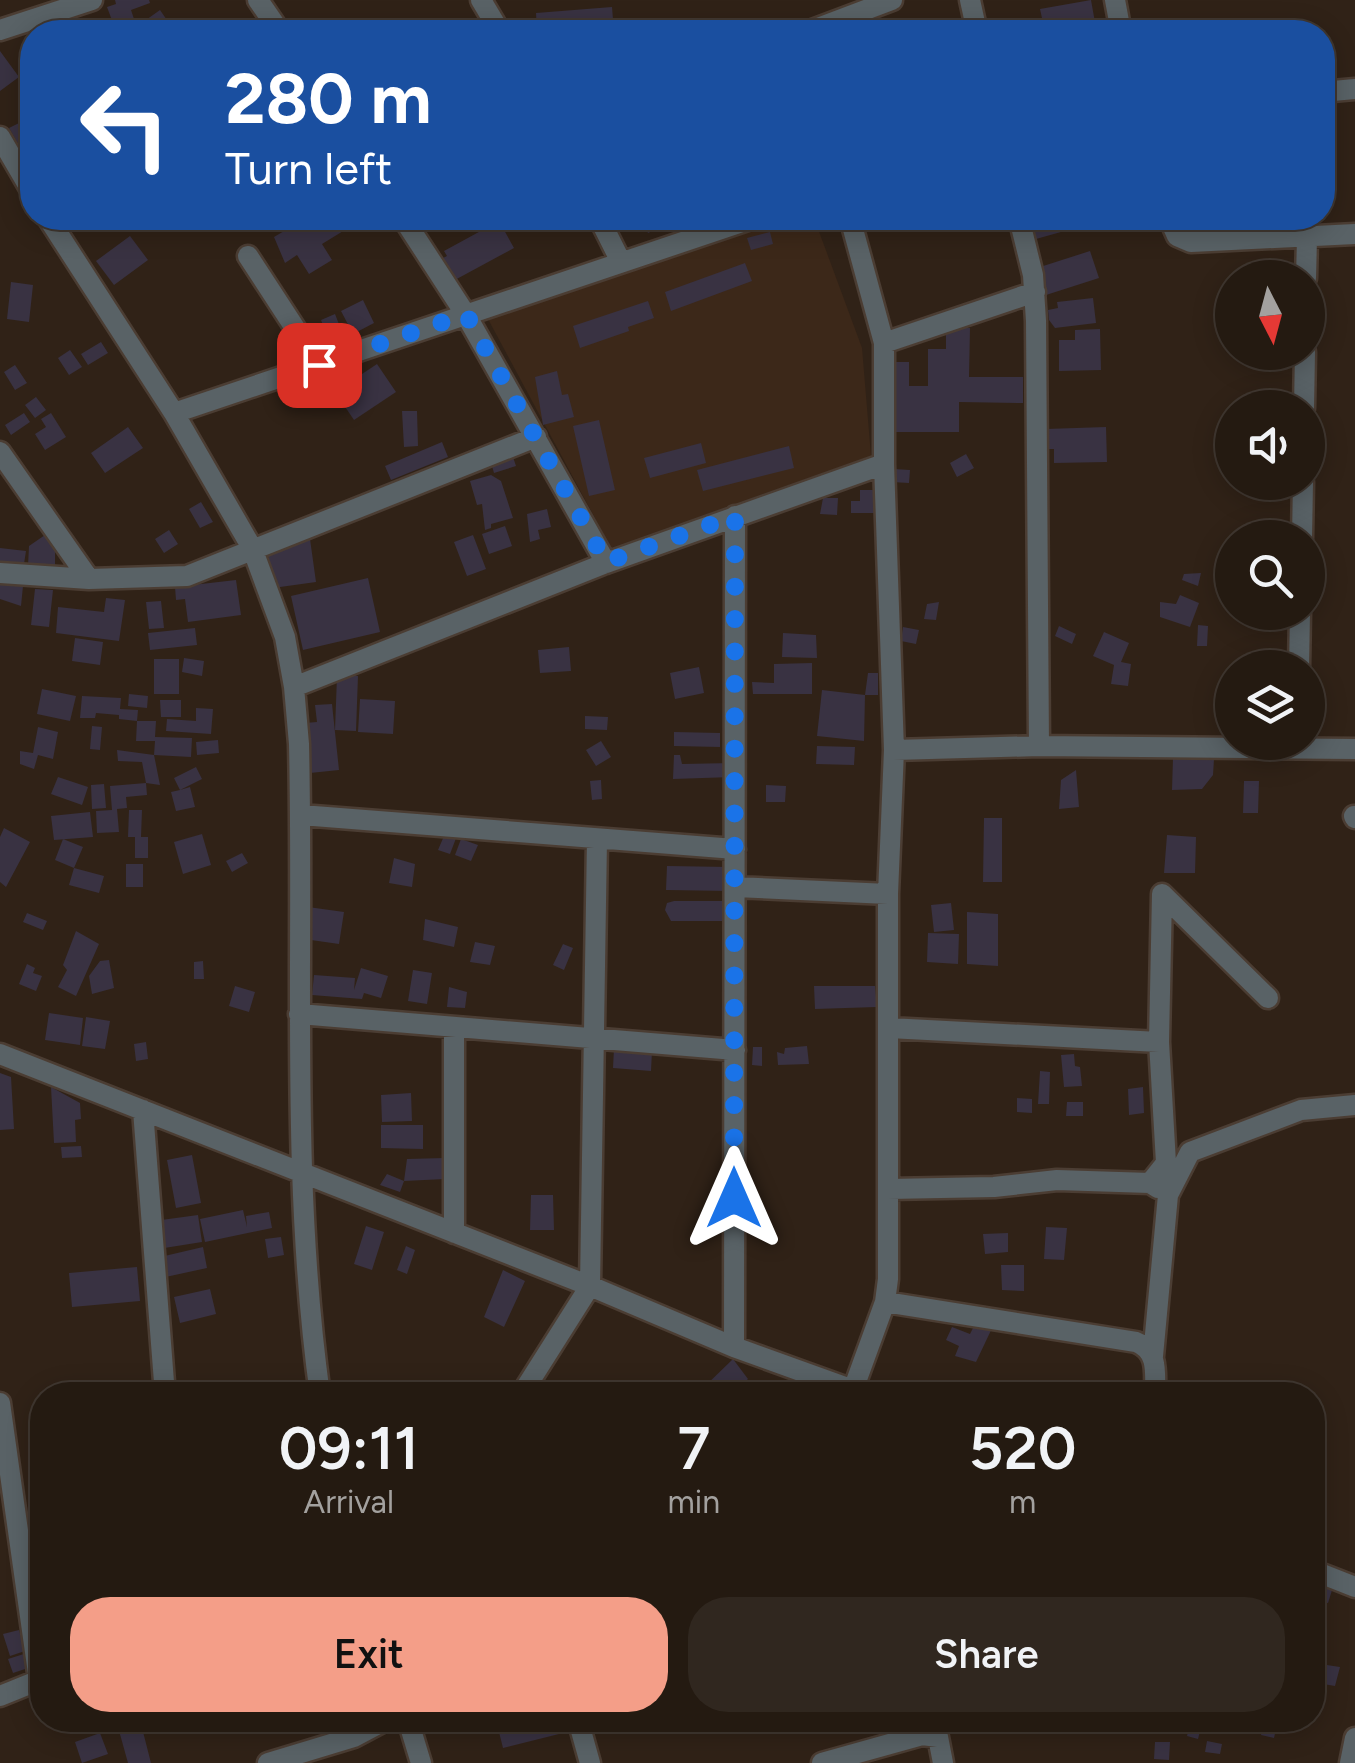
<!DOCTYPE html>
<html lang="en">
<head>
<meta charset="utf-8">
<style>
	body { margin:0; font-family:Figtree,sans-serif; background:#30271f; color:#f1f3f6; height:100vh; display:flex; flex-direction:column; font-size:38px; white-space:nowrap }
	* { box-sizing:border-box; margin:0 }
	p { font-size:32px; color:#a3a19f }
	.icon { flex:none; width:55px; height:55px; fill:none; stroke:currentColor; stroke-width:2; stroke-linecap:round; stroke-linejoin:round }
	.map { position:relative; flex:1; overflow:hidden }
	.side { position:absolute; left:30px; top:1382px; width:1295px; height:350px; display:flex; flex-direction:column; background:#241a11; border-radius:40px; box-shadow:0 5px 25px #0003,0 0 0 2px #413831 }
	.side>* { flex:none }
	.top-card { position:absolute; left:20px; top:20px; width:1315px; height:210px; border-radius:40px; box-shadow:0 5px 25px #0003,0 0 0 2px #413831; background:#1a4fa0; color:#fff; overflow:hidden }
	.needle { width:65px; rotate:174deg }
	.controls { position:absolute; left:1215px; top:260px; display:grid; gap:20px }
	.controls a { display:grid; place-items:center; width:110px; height:110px; border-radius:50%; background:#241a11; box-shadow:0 5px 25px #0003,0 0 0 2px #413831; font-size:50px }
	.pin { position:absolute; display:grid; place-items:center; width:85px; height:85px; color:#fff; margin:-42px; border-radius:20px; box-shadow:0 5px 15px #0006 }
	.me { position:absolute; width:110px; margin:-55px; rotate:0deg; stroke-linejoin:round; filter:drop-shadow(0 0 8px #0008) }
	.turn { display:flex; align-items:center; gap:35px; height:210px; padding:0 40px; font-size:45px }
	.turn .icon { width:130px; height:130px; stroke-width:2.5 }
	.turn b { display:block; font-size:70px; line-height:85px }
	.eta { display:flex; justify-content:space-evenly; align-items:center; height:170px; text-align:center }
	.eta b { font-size:60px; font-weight:600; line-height:70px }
	.action { display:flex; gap:20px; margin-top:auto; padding:20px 40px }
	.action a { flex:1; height:115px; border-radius:40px; background:#f49e88; color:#111; font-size:40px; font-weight:600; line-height:115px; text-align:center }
	.action a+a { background:#30271f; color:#f1f3f6 }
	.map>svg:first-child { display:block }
	.built { fill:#3c2819 }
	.building { fill:#393242 }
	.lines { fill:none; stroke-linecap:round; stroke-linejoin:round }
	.minor-casing { stroke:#4b3d33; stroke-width:25 }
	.minor { stroke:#596266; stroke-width:20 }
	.route { stroke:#1a73e8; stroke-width:18; stroke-dasharray:0 32.4 }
</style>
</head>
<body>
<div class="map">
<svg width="1355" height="1763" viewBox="0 0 1355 1763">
	<rect width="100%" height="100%" fill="#302217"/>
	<path class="built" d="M786,218h28l48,130 9,108 -260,92 -123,-229z"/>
	<path class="building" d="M115,0h34l1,3 -19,7 4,12 -10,4 -2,-7 -10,4 -6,-16 9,-3z
		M1091,0l5,28 -12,4h-39l-5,-23z
		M612,7l2,25h-77l-1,-19z
		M160,10l11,16 -9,6h-33z
		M332,18l9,4 7,10h-40z
		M418,23l25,5 -1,4h-26z
		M0,51l19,26 -19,14z
		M27,119l5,9v13l-12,6 -11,-19z
		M306,218h42l5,7 -31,19 10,16 -23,14 -12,-19 -12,8 -11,-26z
		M641,218h33l1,3 -27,12z
		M1030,218h62l1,5 -57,16z
		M499,221l15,27 -61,33 -12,-22 6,-3 -3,-5z
		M770,232l3,12 -22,6 -4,-12z
		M130,236l18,24 -34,25 -18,-24z
		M1090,251l9,27 -53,17 -9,-27z
		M745,263l7,18 -81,30 -6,-19z
		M11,282l22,3 -4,37 -22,-3z
		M1093,298l3,25 -41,5 -6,-8 -1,-10 10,-2 -1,-6z
		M363,300l11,23 -21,11 -12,-23z
		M648,301l6,17 -26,9 1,4 -49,17 -7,-22z
		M335,314l9,23 -14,6 -9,-23z
		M946,328h24l-1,49h54v26l-64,-1v30h-70l1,-70h19v24h19v-37h18z
		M1100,329l1,41 -42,1v-31h16v-10z
		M101,342l7,11 -20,12 -7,-11z
		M70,350l12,17 -13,8 -11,-17z
		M377,364l19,28 -42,28 -19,-28z
		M15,365l12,18 -12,7 -11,-18z
		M557,371l5,24 6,-1 6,23 -31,8 -8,-48z
		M36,397l10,13 -11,8 -10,-13z
		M402,411h15l1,35 -14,1z
		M24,413l6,9 -19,13 -6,-10z
		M51,413l15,24 -21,13 -10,-16 11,-7 -5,-8z
		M599,420l16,70 -26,6 -16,-70z
		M128,427l15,21 -38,25 -14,-20z
		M1106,427l1,35 -53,1v-14h-8v-20z
		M442,442l6,15 -57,23 -6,-14z
		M701,443l5,20 -56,15 -6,-20z
		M789,446l5,22 -91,23 -6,-21z
		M966,454l8,14 -17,9 -7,-14z
		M513,457l3,9 -22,7 -4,-14z
		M894,469l16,1 -1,13 -17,-1z
		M491,475l10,6 12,37 -22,6v4l-6,2 -3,-26 -5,1 -7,-24z
		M860,490h14v23h-23v-12h9z
		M823,498h15l-1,17 -17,-1z
		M201,502l12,20 -13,6 -11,-19z
		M547,509l4,18 -13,3 2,9 -10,3 -3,-28z
		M505,526l7,20 -23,8 -7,-20z
		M169,530l9,14 -14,9 -9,-14z
		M45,535l10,15v17l-27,-1 1,-20z
		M473,535l13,34 -19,7 -13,-34z
		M310,539l6,43 -43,6 -6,-43z
		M0,548l26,3 -2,13 -24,-3z
		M1201,573l-3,13 -16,-6 2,-6z
		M368,578l12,54 -77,18 -12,-54z
		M236,580l5,35 -53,7 -3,-23 -9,1 -1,-13z
		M0,583l23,3 -2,20 -21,-7z
		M35,589l18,1 -4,37 -18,-2z
		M1180,595l19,8 -9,24 -30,-10v-15l16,2z
		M106,598l19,2 -6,41 -63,-8 2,-26 46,5z
		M161,601l3,27 -15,1 -3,-27z
		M939,602l-3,18 -12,-1 3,-15z
		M1198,625l10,1 -1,20h-10z
		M1059,626l17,8 -4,10 -17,-8z
		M903,627l16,3 -3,14 -15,-3z
		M195,628l2,17 -47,5 -2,-17z
		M1104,632l25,11 -8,19 10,2 -3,22 -17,-2 3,-19 -21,-9z
		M783,633l33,2 1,23 -35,-1z
		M75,638l28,4 -3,23 -28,-4z
		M569,647l2,24 -31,2 -2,-23z
		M184,658l20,3 -2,15 -20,-4z
		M154,659h25v35h-25z
		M812,663v31h-59l-1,-12 22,1v-19z
		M699,667l5,26 -29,6 -5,-26z
		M868,673h10v22h-13z
		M337,676h21l-2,55 -21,-1z
		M42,689l34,7 -6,25 -33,-7z
		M822,690l43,5 -1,46 -47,-5z
		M1230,693h2v41l-5,-1z
		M129,694l19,2 -1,12 -19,-2z
		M82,696l39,2 -1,11 18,1 -1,11h19l-1,16 37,1 -1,19 -37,-2 1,-14h-19l1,-20 -18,-2v-4l-23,-2 -1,5h-15z
		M360,699l35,2 -2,33 -35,-2z
		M160,700h21v17h-20z
		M332,704l7,66 -29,3 -5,-50 12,-1 -2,-17z
		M196,708l17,1 -2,25 -45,-3 1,-12 29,2z
		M585,716l23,1 -1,13 -22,-1z
		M92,726l10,1 -2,23 -10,-1z
		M38,727l20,5 -5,27 -15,-4 -4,14 -14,-5v-13l13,2z
		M674,732l46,1v14l-46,-1z
		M218,740l1,13 -22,2 -1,-13z
		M601,741l10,16 -15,9 -10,-16z
		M817,746l38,1 -1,18 -38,-1z
		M117,750l37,5 6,30 -14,-2 -4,-21 -24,-1z
		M674,755h6l2,9 51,-1v14l-60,2z
		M1173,758l41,1 -1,16 -11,14 -30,1z
		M196,767l6,12 -22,11 10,-3 5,20 -19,4 -5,-19 9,-2 -6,-12z
		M1076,770l3,37 -20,2 2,-29z
		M58,777l30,10 -6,18 -31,-11z
		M601,780l1,19 -10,1 -2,-19z
		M1244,781h15l-1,32h-15z
		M146,783l1,12 -21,2 1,11 -10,1 2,23 -22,1 -1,-22 16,-1 -2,-24z
		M104,784l2,24 -14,1 -1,-24z
		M766,785l20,1 -1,16h-19z
		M129,810h13l-1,27h7v21h-13v-21h-7z
		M90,812l3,25 -39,3 -3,-24z
		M984,818h18v64h-19z
		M4,828l26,14 -24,45 -6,-5v-45z
		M447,829l11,4 -8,21 -12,-4z
		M202,834l9,31 -28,9 -9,-32z
		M1167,835l29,2 -1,36h-31z
		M63,839l20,8 -9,21 30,8 -5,17 -30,-8 5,-17 -19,-8z
		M461,839l17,6 -7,16 -16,-6z
		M242,853l6,10 -16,9 -6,-11z
		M394,858l21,6 -3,23 -23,-4z
		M126,864h17v23h-17z
		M667,866l63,1v24l-64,-1z
		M674,901h54v20h-57l-6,-11 2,-7z
		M951,903l3,27 -20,2 -3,-27z
		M308,907l36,5 -5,32 -35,-5z
		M967,912l31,2v52l-31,-2z
		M27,913l20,8 -4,9 -20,-8z
		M425,919l33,8 -4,20 -31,-7z
		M76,931l23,13 -23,52 -18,-9 9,-17 -4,-5z
		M928,933l31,1 -1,30 -31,-2z
		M475,942l20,4 -5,19 -20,-3z
		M563,944l10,4 -9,22 -11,-5z
		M109,960l5,28 -22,6 -3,-18 11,-15z
		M203,961l1,18h-10v-17z
		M27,964l8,4 -2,5 9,3 -6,15 -17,-7z
		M361,968l27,8 -7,22 -17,-5 -2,6 -50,-4 2,-20 41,3 -1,12z
		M413,970l19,3 -5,31 -19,-3z
		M235,986l20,6 -6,20 -20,-6z
		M814,986h61l2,21 -62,2z
		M449,987l18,5 -2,16 -18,-1z
		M49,1013l34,5 -3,27 -35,-5z
		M86,1017l24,4 -5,28 -23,-3z
		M146,1042l2,17 -12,2 -2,-17z
		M807,1046l2,18 -31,1 -1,-13 7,2 1,-6z
		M753,1047h9v19l-10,-1z
		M614,1048l38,3 -1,20 -38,-3z
		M1074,1054l1,12 5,1 2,19 -18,1 -3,-32z
		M1040,1071l10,1 -1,32h-11z
		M0,1073l11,4 3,52 -14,1z
		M51,1087l29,16 1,16 -6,1 1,22 -22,1z
		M1143,1087l1,26 -15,2 -1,-26z
		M411,1093l1,28 -30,1 -1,-27z
		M1017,1098l15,1v14l-15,-1z
		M1067,1102h16v14h-17z
		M381,1125h42v24l-42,-1z
		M81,1146l1,11 -20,1 -1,-11z
		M192,1155l9,48 -25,5 -9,-48z
		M445,1158v21l-41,2 3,-22z
		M387,1174l17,7 -4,11 -20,-7z
		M531,1195h22l1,35h-24z
		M243,1210l4,17 -1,-11 23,-4 3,16 -67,14 -5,-23z
		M198,1215l4,27 -44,7 -4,-28z
		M366,1226l18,6 -12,38 -18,-6z
		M1046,1227l21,1 -3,32 -20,-1z
		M1008,1233v19l-23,2 -2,-20z
		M281,1237l3,18 -16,3 -3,-19z
		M406,1246l9,4 -8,24 -10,-4z
		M203,1247l4,21 -46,10 -5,-20z
		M1001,1265h23v26l-22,-1z
		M137,1267l3,34 -68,6 -3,-34z
		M503,1270l22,11 -21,46 -20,-10z
		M210,1289l6,25 -36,9 -6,-26z
		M978,1318l16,6 -18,38 -21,-6 4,-10 -13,-6 6,-13 18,7z
		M733,1359l15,20 -17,16h-28l-3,-4z
		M1319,1582l14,5 -5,16 -15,-3z
		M1312,1624l13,2 -7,32 -6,-1z
		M19,1630l6,21 -15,5 -7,-22z
		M27,1653l4,14 -18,6 -5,-14z
		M1327,1665l13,2 -5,19 -12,-2z
		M140,1720l11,43h-23l-10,-36z
		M496,1720h77l2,10 -72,18z
		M1265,1720h13l-4,18 -13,-3z
		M1190,1723h12l-4,16 -11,-3z
		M100,1733l8,21 -26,9 -7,-21z
		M1207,1741l15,3 -2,10 -15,-2z
		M1155,1742h15l-1,18 -15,-1z"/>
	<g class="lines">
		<g class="minor-casing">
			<path id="minor" d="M258,0l22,32
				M481,0l19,32
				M970,0l7,32
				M1115,0l6,32
				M0,30l92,-30
				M807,32l85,-32
				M1322,92l33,-3
				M0,137l32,55
				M48,218l126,195 78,135 33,89 9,50 5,57c5,217 -9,434 21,651
				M403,218l63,97 140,248
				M599,218l22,44
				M850,218l34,125v121l10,286 -6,144v385l-3,23 -32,88
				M1019,218l14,57 3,46 3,425 316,3
				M1169,218l8,18 14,6 164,-8
				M248,256l71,109
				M1306,278l1,-40
				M884,343l151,-51
				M1304,408l1,-56
				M174,413l580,-195
				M0,452l89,127
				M1302,538l1,-56
				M0,573l89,6 98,-3 349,-139
				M1299,668l1,-56
				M294,687l312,-124 278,-99
				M894,750l145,-4
				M301,815l434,34
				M1354,816l1,2
				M735,887l153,7
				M299,1014l436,36
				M454,1027v206
				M889,1028l270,14 7,121 -16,20
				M1159,1042l3,-148 106,104
				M0,1054l590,232 144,61 133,48
				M143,1110l22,285
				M889,1189l105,-2 63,-7 93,3 8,5
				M885,1302l251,40c23,9 19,31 19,53
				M734,1347l1,-831
				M1153,1356l15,-161 22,-43 111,-42 54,-5
				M521,1395l69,-109 7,-447
				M0,1403l39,277
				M1312,1570l43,17
				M0,1696l42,-17
				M408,1720l13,43
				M578,1720l12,43
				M268,1763l86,-26 32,-17
				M822,1763l100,-28 16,2 5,26
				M1350,1763l5,-25"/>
		</g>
		<use href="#minor" class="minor"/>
	</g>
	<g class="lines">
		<path class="route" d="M319,365l147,-51 140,248 129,-46 -1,682"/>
	</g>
</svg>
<div class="controls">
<a><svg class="needle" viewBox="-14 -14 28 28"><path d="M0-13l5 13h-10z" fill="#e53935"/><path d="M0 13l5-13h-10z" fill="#a3a19f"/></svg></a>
<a><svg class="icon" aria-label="sound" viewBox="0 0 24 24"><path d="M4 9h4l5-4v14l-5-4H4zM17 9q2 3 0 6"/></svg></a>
<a><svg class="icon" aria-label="search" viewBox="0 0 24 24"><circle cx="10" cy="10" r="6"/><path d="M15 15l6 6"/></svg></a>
<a><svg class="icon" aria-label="layers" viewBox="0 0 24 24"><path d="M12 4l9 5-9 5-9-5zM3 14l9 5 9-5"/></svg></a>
</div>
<div class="pin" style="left:319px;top:365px;background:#d93025"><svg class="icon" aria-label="arrive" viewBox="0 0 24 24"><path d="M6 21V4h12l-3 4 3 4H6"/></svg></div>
<svg class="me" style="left:734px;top:1198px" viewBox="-20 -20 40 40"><path d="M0-17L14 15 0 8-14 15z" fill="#1a73e8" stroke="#fff" stroke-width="4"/></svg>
<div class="top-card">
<div class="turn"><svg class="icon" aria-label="left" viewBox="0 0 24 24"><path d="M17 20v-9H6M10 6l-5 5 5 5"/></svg><div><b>280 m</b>Turn left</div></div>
</div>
<section class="side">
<div class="eta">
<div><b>09:11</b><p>Arrival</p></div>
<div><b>7</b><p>min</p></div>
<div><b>520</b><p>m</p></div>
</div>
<div class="action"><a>Exit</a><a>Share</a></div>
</section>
</div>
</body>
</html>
